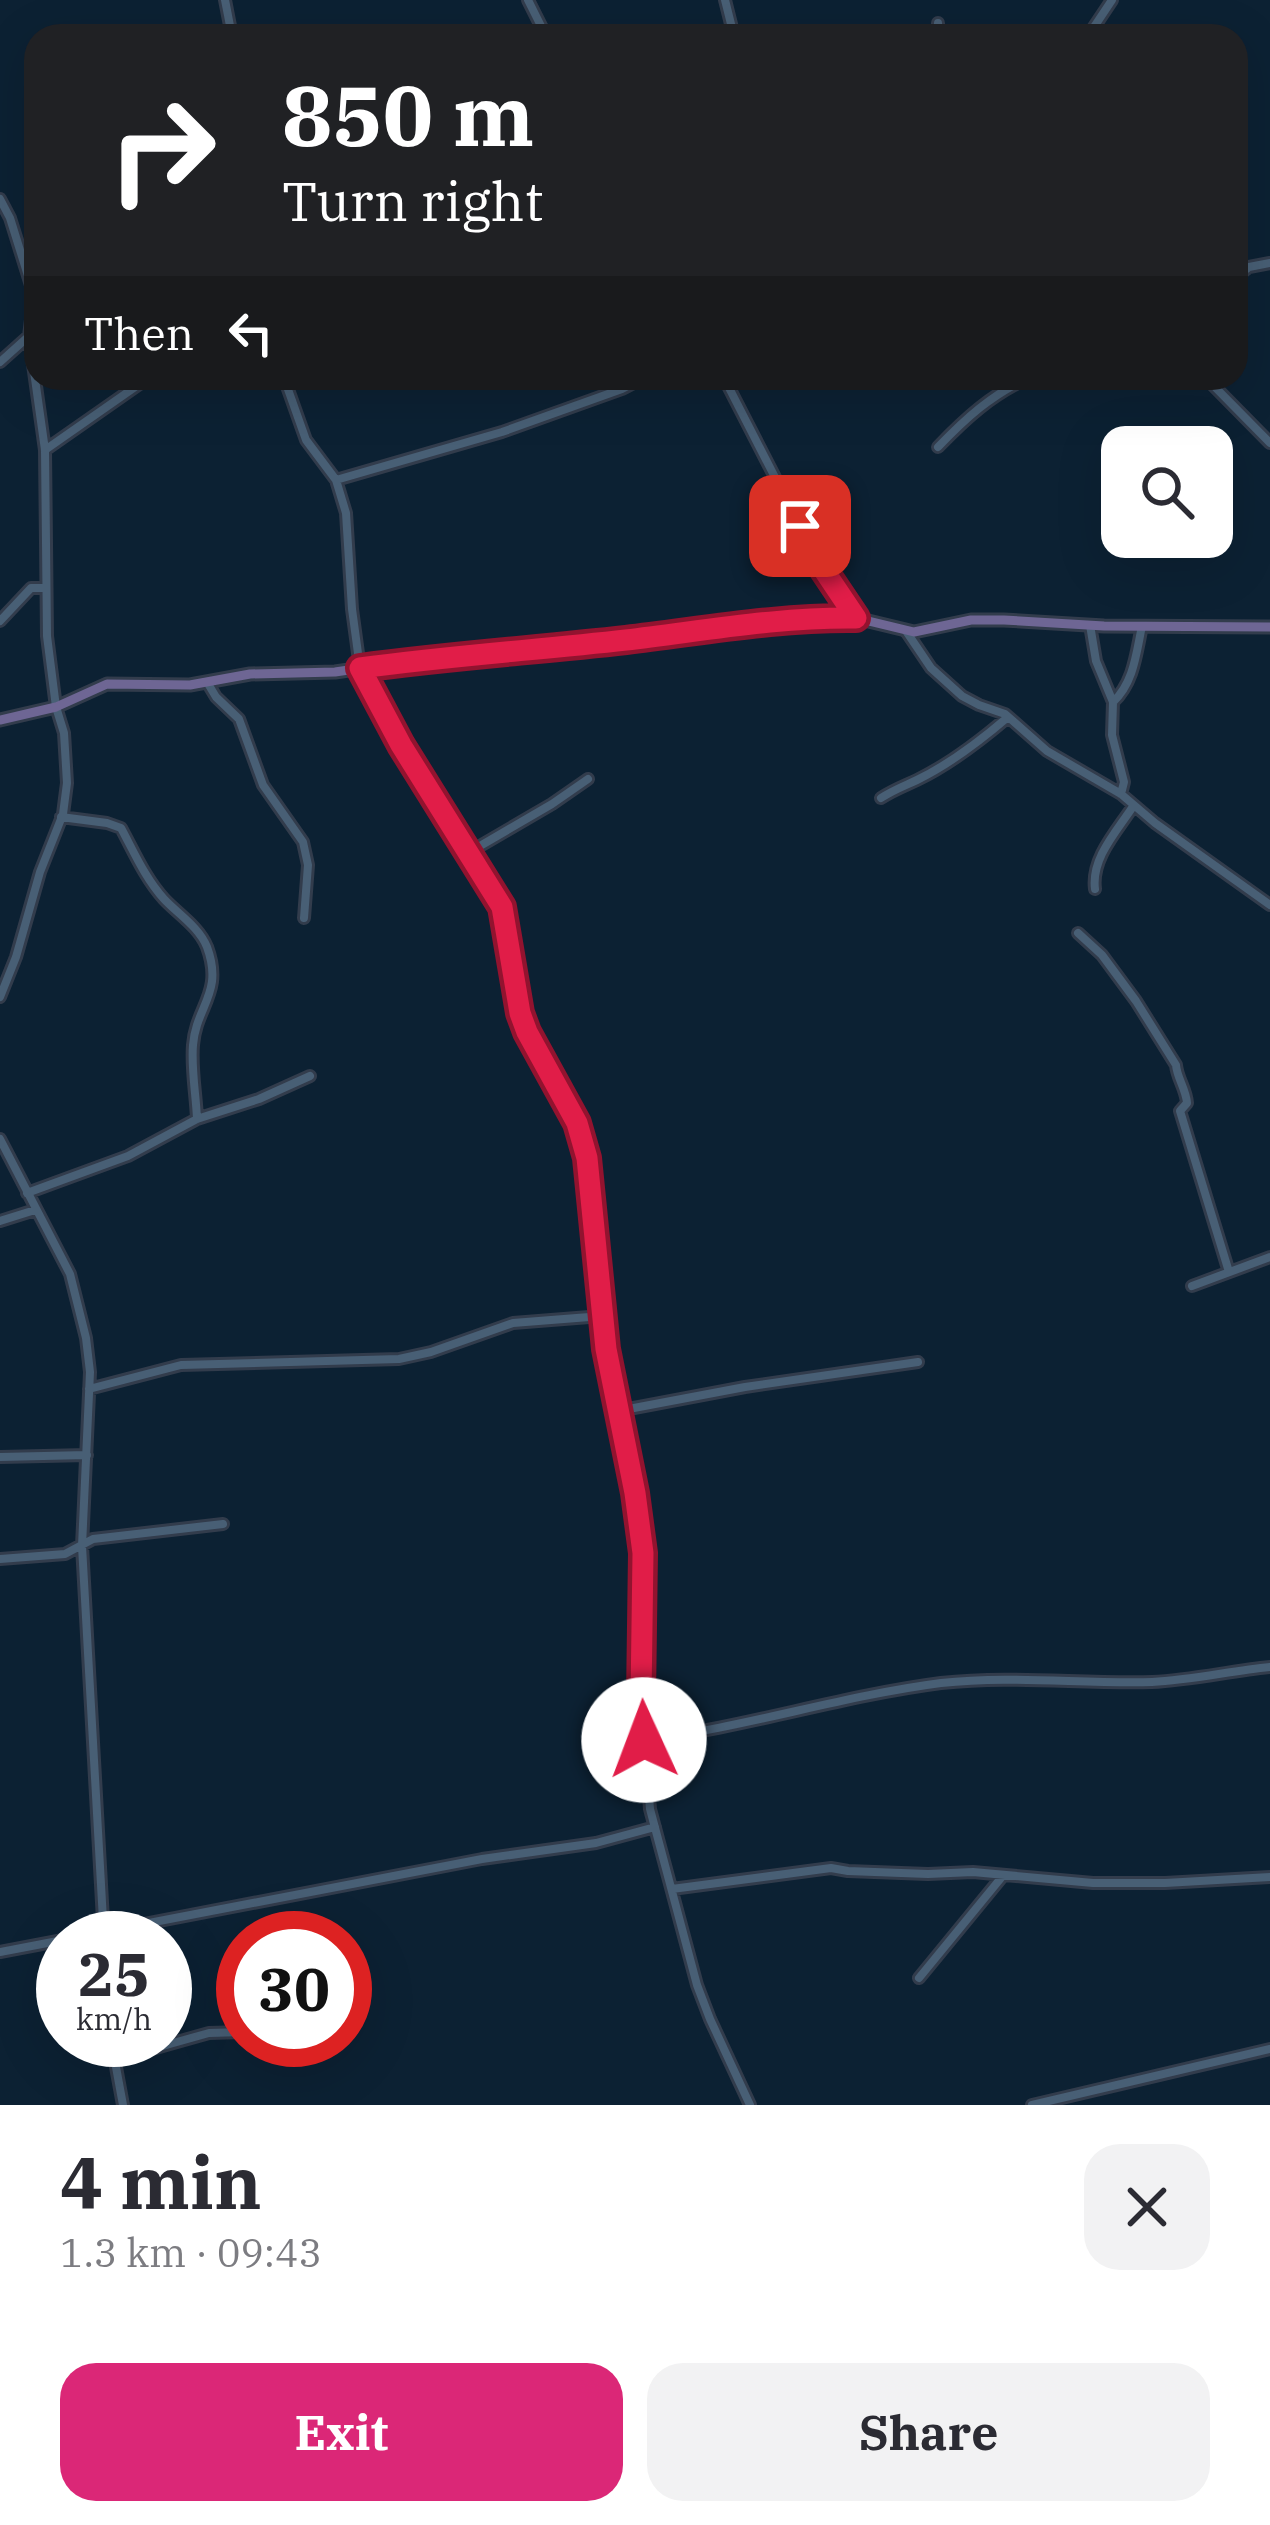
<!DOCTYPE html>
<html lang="en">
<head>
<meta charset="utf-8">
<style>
	body { margin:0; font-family:"IBM Plex Serif",serif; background:#f2f2f3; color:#2b2b33; height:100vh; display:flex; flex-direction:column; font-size:45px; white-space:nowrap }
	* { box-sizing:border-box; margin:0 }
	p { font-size:39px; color:#7c7c81 }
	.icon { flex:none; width:66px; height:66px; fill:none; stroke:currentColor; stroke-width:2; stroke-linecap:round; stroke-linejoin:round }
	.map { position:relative; height:2105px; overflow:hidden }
	.drawer { display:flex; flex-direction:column; background:#fff; flex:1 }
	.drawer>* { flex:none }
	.guide { position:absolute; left:24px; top:24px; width:1224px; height:366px; border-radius:36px; box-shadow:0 12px 48px #0002; background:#202124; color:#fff; overflow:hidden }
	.controls { position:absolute; left:1101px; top:426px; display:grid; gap:24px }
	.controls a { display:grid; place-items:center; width:132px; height:132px; border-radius:24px; background:#fff; box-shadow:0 12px 48px #0002; font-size:60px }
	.speed { position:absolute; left:36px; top:1911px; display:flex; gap:24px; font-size:60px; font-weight:700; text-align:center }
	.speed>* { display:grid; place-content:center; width:156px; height:156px; border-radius:50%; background:#fff; box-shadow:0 12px 48px #0002; line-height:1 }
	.speed small { font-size:30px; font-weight:400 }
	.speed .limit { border:18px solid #d22; background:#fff; color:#111 }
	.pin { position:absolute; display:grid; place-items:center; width:102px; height:102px; color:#fff; margin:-51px; border-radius:24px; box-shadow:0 6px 18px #0006 }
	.me { position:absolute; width:132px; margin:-66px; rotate:358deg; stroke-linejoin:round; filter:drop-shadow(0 0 9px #0008) }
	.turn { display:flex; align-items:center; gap:42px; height:252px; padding:0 60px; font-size:54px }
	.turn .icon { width:156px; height:156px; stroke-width:2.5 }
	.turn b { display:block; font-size:84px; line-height:102px }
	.then { display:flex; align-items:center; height:114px; padding:0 60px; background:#0003; gap:24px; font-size:45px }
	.round { display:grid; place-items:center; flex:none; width:126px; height:126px; border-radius:36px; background:#f2f2f3 }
	.summary { display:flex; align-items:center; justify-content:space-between; height:204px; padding:0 60px }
	h1 { font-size:72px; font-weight:800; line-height:90px }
	.button { display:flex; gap:24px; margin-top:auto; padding:24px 60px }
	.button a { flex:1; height:138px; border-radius:36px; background:#db2777; color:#fff; font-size:48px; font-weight:800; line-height:138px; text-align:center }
	.button a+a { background:#f2f2f3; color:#2b2b33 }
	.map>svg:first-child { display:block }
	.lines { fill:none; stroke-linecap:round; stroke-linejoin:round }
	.street-casing { stroke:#323c4c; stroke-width:14 }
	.secondary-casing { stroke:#323c4c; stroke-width:15 }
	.street { stroke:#485f75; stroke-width:8 }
	.secondary { stroke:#6e6694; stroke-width:9 }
	.route-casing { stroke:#92132f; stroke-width:30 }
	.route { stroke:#e11d48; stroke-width:21 }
</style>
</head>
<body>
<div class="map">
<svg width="1270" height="2105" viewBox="0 0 1270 2105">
	<rect width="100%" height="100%" fill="#0c2133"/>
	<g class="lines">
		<g class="street-casing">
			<path id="street" d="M225,0l7,36
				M528,0l18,36
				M725,0l9,36
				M938,23v13
				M1088,36l24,-36
				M0,199l10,19 24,77 -5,41 16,114 2,186 9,71 8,26 3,50 -4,31 -23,58 -24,85 -16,40
				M1236,277l13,-10 21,-4
				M0,362l29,-26
				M284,378l22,62 30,40 10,33 6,96 8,59 41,76 101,163 18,106 7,19 50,91 10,35 19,191 30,144 7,60 -2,145 9,111 47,176 13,34 40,86
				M724,378l95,185 37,55
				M1206,378l64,65
				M938,447c28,-29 53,-52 90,-69
				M45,450l103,-72
				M336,480l166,-48 120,-43 21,-11
				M0,621l31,-33h14
				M1090,625l6,36 17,41 -1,33 12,47 -3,12
				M906,631l25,37 31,28 17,9 26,9 42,37 74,43 34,29 115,82
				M207,682l9,15 23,22 24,66 40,57 5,23 -4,53
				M1113,702c21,-20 23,-48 29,-76
				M881,798c12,-8 23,-12 36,-18 33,-16 63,-39 91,-63
				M61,817l46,6 14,5c13,24 24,50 43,71 14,15 35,28 43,48 17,46 -11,59 -14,98 -2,24 3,49 4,74
				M468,853l84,-49 36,-25
				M1095,889c-4,-31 22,-58 39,-84
				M1078,933l24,22 34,46 40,64c1,13 10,24 11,38l-7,8 49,161
				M0,1139l70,135 16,64 4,34 -8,174 22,392
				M27,1193l101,-37 69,-37 62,-20 51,-23
				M0,1221l35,-11
				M1192,1286l78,-29
				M89,1389l92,-24 218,-6 32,-7 82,-29 89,-7
				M618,1411l127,-24 173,-25
				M0,1457l87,-2
				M0,1559l65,-5 28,-15 130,-15
				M644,1740c99,-12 197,-44 297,-57 70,-8 140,1 211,-1 40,-2 78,-11 118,-15
				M672,1889l159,-21 17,3 80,3 45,-2 120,11h72l105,-6
				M71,1938l411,-79 114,-16 59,-16
				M0,1952l63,-12
				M919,1978l82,-100
				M111,2040l12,65
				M113,2060l96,-27 34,-1
				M1032,2105l238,-56"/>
		</g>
		<g class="secondary-casing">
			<path id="secondary" d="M0,720l56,-13 51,-23 83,1 60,-11 85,-2 96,-14 108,-9 215,-27 53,-5 49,1 58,14 57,-12h33l100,6 166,1"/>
		</g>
		<use href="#street" class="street"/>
		<use href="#secondary" class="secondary"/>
	</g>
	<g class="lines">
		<g class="route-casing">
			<path id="route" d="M644,1740l-3,-42 2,-145 -8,-60 -29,-144 -19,-191 -10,-35 -50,-91 -7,-19 -18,-106 -101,-162 -41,-77c88,-12 177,-18 266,-28 77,-9 152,-23 230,-22l-37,-55 -19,-37"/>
		</g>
		<use href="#route" class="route"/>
	</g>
</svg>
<div class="controls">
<a><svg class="icon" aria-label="search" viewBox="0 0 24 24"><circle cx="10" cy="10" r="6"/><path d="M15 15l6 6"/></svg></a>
</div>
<div class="speed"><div>25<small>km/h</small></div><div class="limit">30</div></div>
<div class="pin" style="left:800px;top:526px;background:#d93025"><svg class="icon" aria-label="arrive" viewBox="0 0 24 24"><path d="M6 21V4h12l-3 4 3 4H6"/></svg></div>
<svg class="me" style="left:644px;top:1740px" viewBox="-20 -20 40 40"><circle r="19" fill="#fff"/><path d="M0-13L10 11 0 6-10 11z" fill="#e11d48"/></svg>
<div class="guide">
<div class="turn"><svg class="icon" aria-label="right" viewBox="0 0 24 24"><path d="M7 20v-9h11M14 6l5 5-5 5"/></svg><div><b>850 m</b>Turn right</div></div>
<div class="then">Then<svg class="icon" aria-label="left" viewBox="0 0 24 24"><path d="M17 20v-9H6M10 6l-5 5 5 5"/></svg></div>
</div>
</div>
<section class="drawer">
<div class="summary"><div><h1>4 min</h1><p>1.3 km · 09:43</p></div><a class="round"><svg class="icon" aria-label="close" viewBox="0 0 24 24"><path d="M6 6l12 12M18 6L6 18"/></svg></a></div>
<div class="button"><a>Exit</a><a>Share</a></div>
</section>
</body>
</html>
